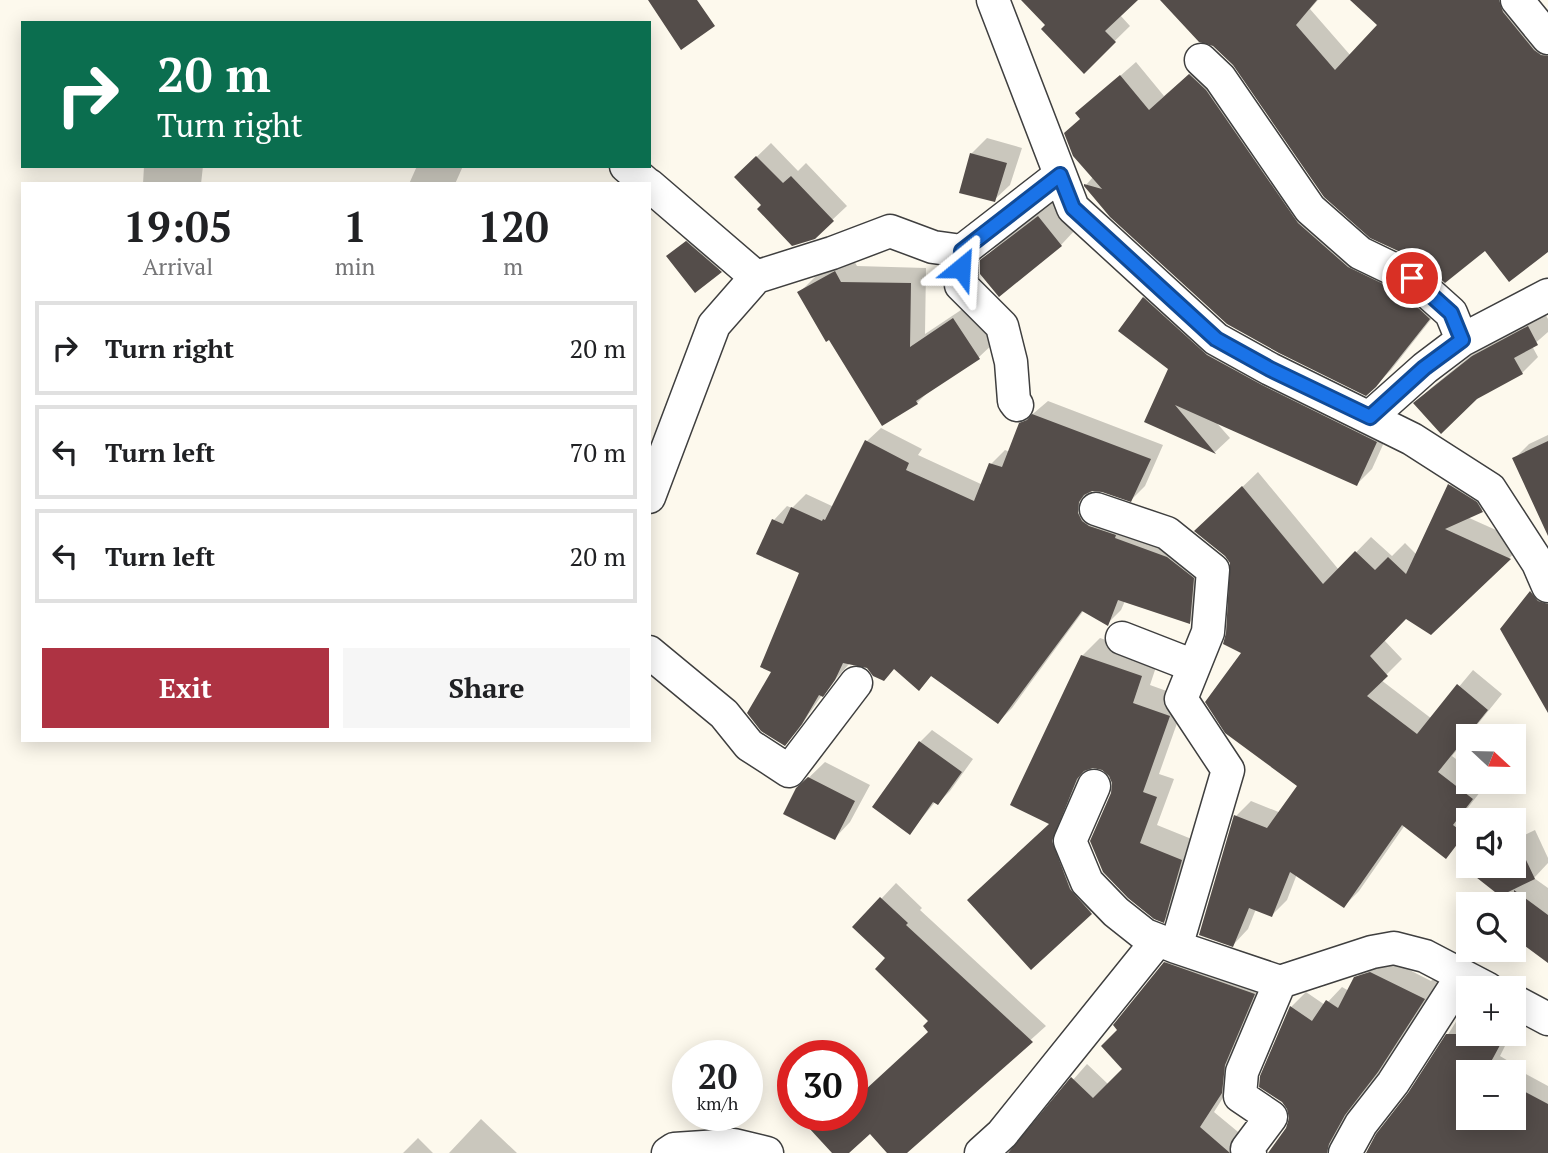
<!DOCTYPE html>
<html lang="en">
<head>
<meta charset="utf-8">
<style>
	body { margin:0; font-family:"PT Serif",serif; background:#f6f6f6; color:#202124; height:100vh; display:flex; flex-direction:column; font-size:26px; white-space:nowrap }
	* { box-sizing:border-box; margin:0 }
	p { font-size:23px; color:#757577 }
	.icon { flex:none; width:38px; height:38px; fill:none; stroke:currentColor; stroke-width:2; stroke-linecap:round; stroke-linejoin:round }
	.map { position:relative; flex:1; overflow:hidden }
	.details { position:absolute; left:21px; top:182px; width:630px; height:560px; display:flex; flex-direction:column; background:#fff; border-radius:0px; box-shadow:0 4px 18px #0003 }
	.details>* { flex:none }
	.guide { position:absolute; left:21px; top:21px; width:630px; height:147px; border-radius:0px; box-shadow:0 4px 18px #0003; background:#0b6e4f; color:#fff; overflow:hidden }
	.needle { width:46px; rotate:112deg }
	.buttons { position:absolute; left:1456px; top:724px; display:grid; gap:14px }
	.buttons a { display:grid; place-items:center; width:70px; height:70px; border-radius:0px; background:#fff; box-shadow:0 4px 18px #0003; font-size:35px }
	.speed { position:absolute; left:672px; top:1040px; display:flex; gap:14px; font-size:35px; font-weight:700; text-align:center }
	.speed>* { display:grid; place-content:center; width:91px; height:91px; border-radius:50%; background:#fff; box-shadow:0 4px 18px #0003; line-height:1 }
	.speed small { font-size:18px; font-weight:400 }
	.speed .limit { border:10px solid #d22; background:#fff; color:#111 }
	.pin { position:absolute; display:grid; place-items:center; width:60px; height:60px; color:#fff; margin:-30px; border:4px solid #fff; border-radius:50%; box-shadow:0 2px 7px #0007 }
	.me { position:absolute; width:77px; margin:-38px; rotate:27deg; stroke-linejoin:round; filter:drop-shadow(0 0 5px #0008) }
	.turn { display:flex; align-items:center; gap:24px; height:147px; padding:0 21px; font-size:32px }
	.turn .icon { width:91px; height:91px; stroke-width:2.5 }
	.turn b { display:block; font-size:49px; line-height:60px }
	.eta { display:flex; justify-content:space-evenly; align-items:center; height:119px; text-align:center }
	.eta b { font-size:42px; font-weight:800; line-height:49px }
	.primary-button { display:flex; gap:14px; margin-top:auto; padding:14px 21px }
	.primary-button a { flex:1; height:80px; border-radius:0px; background:#ae3343; color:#fff; font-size:28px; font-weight:800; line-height:80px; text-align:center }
	.primary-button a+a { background:#f6f6f6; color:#202124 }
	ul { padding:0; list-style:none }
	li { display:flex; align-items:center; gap:21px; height:94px; margin:0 14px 10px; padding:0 7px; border:4px solid #e0e0e0; border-radius:0px }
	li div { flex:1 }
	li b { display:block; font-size:26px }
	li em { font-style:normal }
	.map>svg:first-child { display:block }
	.shadow { fill:#0003; fill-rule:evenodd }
	.building { fill:#544d4a }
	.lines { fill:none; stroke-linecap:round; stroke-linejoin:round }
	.minor-casing { stroke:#3f3f3f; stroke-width:35 }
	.minor { stroke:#fff; stroke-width:32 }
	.route-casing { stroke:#114b97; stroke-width:18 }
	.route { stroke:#1a73e8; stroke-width:12 }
</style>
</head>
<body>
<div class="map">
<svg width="1548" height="1153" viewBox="0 0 1548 1153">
	<rect width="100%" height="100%" fill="#fdf9ed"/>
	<path class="shadow" d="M1023,0h112l-15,15 10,11 -46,45 -37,-46z
		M1162,0h156l-8,9 41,47 29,-31 -27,-25h168l27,33v217l-63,-2 -64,12 -185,-194z
		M1205,61l107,147 132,95 -53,67 -16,16 -289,-201 7,-8 -11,-59 -4,-5 58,-51 28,34z
		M987,138l35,10 -12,37 -16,15 -23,-46z
		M771,143l27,28 8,-8 41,43 -33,31 -51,-32 -27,-28z
		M144,166h59l-2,18h-58z
		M417,166h46l-8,18h-46z
		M1054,201l22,28 -15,16 -79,16 16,-16z
		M703,226l33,29 -41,35 -26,-34z
		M852,257l5,9 69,2 -1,66 45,-30 25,38 -16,15 -50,34 -12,12 -118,-110 16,-16z
		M1159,283l63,57 169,87 -19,42 -15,15 -142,-63 15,17 -15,14 -68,-30 23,-54 -50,-38 24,-32z
		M1544,312l4,7v13l-16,14 6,11 -16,16 -107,31 16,-16 59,-48z
		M1048,401l115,44 -18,41 -14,14 -29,-10 -10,-1 -1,10 116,65 -4,44 -13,14 -65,-21 -4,9 -14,14 -23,-14 -72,98 -14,14 -65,-48 -14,14 -24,-20 -27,-2 -18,-3 -26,29 -26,38 -14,14 -10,-73 27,-99 -27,-52 13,-14 5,2 14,-14 28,13 33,-66 14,-13 41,21 -4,6 65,30 8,-21 14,-14 5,2 11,-28z
		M1548,435v73l-34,-49 15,-15z
		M1465,470l32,25 -15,15 -15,7 58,26 -94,90 -25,-16 -22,23 18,19 -21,21 51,39 41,-49 29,24 -50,62 16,12v14l19,1 -20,26 12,9 -2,3h-9v11l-22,24 -41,-31 -46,66 -15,15 -47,-32 -10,26 -15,15 -16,-6 -8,20 -15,16 3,-129 15,-15 30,12 18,-27 -56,-134 -15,-18 4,-71 -20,-47 46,-44 81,98 32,-33 21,19 13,-13 12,12 33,-70z
		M1546,578l2,2v129l-46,-80z
		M1100,638l59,20 -9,27 36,13 -27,76 15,5 -17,46 42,17 -18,61 -17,18 -51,-127 1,-11 -4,-10 -9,-6 -10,-1 -22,57 40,72 -78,73 20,-145 31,-167z
		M932,730l41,29 -23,32 -12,12 -2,-2 -26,31 10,-90z
		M825,762l45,23 -20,37 -15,16 -38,-49z
		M1535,830l13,28v5l-14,15 14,10v73l-34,-26v-30h-28l10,-14 -26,-21 3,-4h41v-26z
		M896,883l26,25 -2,2 126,116 -141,127h-15l-20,-22 -24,22h-12l-31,-35 4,-3h45v-18l3,3 75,-68 1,-11 -43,-63 -33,-31z
		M1180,948l88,32 -32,97 -22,35 29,24 12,17h-246l78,-89 22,21 15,-16 -5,-39 46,-67z
		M1386,958l45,23 15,-15 3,2 -57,88 -33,42 -16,30 6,25h-79l17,-24 4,-9 -1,-11 -28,-32 29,-70 15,-15 19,13 17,-18 7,4 7,-13 15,-15z
		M1468,1003v31h43l-11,22 10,6 -1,3 39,21v67h-180l42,-59zM1468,1073h46v45h-46z
		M481,1119l36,34h-68z
		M418,1138l15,15h-30z"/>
	<path class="building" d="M648,0h49l18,26 -34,24z
		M1021,0h117l-33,31 11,11 -32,32 -43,-45 4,-4z
		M1160,0h157l-21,25 39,45 42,-45 -27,-25h149l4,12 31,38 7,5 7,1v196l-39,30 -24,-31 -40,32 -25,-22 -50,-23 -46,-41 -91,-132 -20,-19 -14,-4z
		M1189,74l17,16 92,133 50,44 54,26 28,26 -54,68 -10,9 -87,-43 -52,-29 -117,-107 -26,-31v-2l18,5 -29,-33 -9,-23 16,-14 -5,-6 45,-38 29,35z
		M970,153l37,10 -12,39 -36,-9z
		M756,156l27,27 8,-7 43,45 -19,18 -23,7 -35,-37 4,-4 -27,-28z
		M1038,216l24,30 -63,51 -19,-23v-14z
		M686,241l36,31 -27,21 -29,-37z
		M835,271l6,11 70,1 -1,64 43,-29 27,41 -64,42 2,3 -36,22 -53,-86 -3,2 -29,-50z
		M1143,297l64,58 55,30 115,57 -20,44 -182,-81 41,49 -72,-32 24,-53 -50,-38z
		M1528,326l10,19 -24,13 9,16 -46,25 -36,35 -28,-31 59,-47z
		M1032,414l119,45 -20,43 -29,-10 -10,-1 -8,4 -5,7 -1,11 4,8 7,5 27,9 -1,3 52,19 27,21 -4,46 -72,-24 -10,26 -26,-15 -84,113 -67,-48 -12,15 -25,-22 -10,12 -11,-5 -6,-8 -24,-5 -8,17 -12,17 -4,-2 -17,29 -17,22 -24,-15 -14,-18 24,-41 -11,-5 39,-94 -43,-19 16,-35 11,5 8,-17 31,14 1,-2 2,1 40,-80 44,23 -3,7 68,31 15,-38 13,4 17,-44 8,-3z
		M1548,441v95l-36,-78z
		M1448,484l29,18 6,10 -38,17 66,30 -80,76 -25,-16 -36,37 18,20 -21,20 50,38 40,-50 31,26 -50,62 35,27 -20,26 12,9 -19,25 -44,-34 -58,83 -54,-36 -18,45 -23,-9 -16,39 -34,-12 35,-120 33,13 30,-42 -72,-53 -20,-31 36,-49 -18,-9 3,-11 4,-70 -5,-7 -31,-25 48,-45 81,98 32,-33 20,19 13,-13 18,17z
		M1530,591l8,10 10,3v109l-48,-84z
		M1081,655l61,21 -9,27 37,13 -27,76 14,5 -17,46 42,17 -18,63 -10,-4 -26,-21 -25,-26 -13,-31 21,-48 1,-10 -3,-7 -7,-6 -9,-2 -9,3 -7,8 -25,62 18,48 22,25 -61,56 -64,-70 82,-76 -39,-19z
		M919,741l43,31 -24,33 -5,-3 -23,33 -38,-28z
		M808,777l47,24 -20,39 -52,-26 13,-26z
		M1519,845l16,34 -35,17 -33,-26 8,-4h39v-19z
		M1514,890l34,25v48l-34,-25z
		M880,897l28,26 -2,2 127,117 -126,111h-20l-17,-19 -21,19h-17l-35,-38h55v-13l76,-70 -5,-6 5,-5 -53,-52 10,-11 -33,-31z
		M1164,962l91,32 -30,71 -3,28 -22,34 30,26h-222l63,-76 22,21 29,-29 -21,-23 16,-16 -4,-5z
		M1370,972l55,27 -47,73 -33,43 -16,29 -2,9h-59l18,-25 3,-10 -2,-9 -5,-7 -23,-15 1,-11 30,-70 22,15 14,-21 12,8 16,-31z
		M1446,1034h60l-20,37 3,2h-21v45h46v-32l34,18v49h-182l10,-19 32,-41z"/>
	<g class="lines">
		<g class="minor-casing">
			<path id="minor" d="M993,0l80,208 143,131 54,30 142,70 78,50 48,74 10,23
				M1517,0l31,38
				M1201,60l19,18 90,131 50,44 52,25 39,35 11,27
				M626,166l21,18
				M649,185l107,92
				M962,251l-1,34 41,41 9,36 3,39 3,4
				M1370,417l55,-49 37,-28 86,-45
				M649,497l65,-172 42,-48 76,-24 58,-22 43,16 29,4 98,-76
				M1096,509l71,24 46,37 -5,62 -27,67 47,71 -52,177
				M1122,638l72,28
				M649,652l75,62 25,31 40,26 67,-88
				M1094,786l-24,55 17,41 29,30 29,23 31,12 104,35 92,-30 22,-4 31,8 63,33
				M1514,1001l34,18
				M668,1153l6,-4 60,-4 33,8
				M981,1153l21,-19 156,-194
				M1250,1153l-3,-4 24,-32 -31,-21 2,-24 38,-90
				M1345,1153l16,-29 32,-41 69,-107"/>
		</g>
		<use href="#minor" class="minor"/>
	</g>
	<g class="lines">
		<g class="route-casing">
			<path id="route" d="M961,268l1,-17 98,-76 13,33 143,131 54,30 100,48 54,-49 38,-28 -11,-27 -39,-35"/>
		</g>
		<use href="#route" class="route"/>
	</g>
</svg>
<div class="buttons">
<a><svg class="needle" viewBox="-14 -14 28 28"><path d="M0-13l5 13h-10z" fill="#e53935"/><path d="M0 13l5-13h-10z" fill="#757577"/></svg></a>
<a><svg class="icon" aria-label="sound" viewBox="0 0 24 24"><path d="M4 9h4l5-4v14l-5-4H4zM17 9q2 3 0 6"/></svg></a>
<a><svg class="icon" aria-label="search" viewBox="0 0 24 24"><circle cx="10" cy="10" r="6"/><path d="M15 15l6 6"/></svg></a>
<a>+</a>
<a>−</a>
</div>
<div class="speed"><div>20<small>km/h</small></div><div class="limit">30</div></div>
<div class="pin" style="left:1412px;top:278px;background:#d93025"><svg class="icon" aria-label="arrive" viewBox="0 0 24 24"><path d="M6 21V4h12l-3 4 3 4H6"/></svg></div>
<svg class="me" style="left:961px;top:268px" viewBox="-20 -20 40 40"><path d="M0-17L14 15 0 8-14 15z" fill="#1a73e8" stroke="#fff" stroke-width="4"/></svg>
<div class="guide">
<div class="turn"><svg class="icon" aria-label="right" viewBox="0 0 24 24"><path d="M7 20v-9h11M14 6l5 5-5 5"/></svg><div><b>20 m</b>Turn right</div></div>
</div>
<section class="details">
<div class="eta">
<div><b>19:05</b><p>Arrival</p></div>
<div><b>1</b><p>min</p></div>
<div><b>120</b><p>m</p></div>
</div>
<ul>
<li><svg class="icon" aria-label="right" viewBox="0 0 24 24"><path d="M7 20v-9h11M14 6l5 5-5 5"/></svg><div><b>Turn right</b></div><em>20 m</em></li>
<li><svg class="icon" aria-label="left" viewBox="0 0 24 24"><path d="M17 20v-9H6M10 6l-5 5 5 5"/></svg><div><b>Turn left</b></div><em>70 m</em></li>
<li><svg class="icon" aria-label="left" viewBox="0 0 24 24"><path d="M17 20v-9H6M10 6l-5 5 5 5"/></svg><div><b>Turn left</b></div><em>20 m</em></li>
</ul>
<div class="primary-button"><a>Exit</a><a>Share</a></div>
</section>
</div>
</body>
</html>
